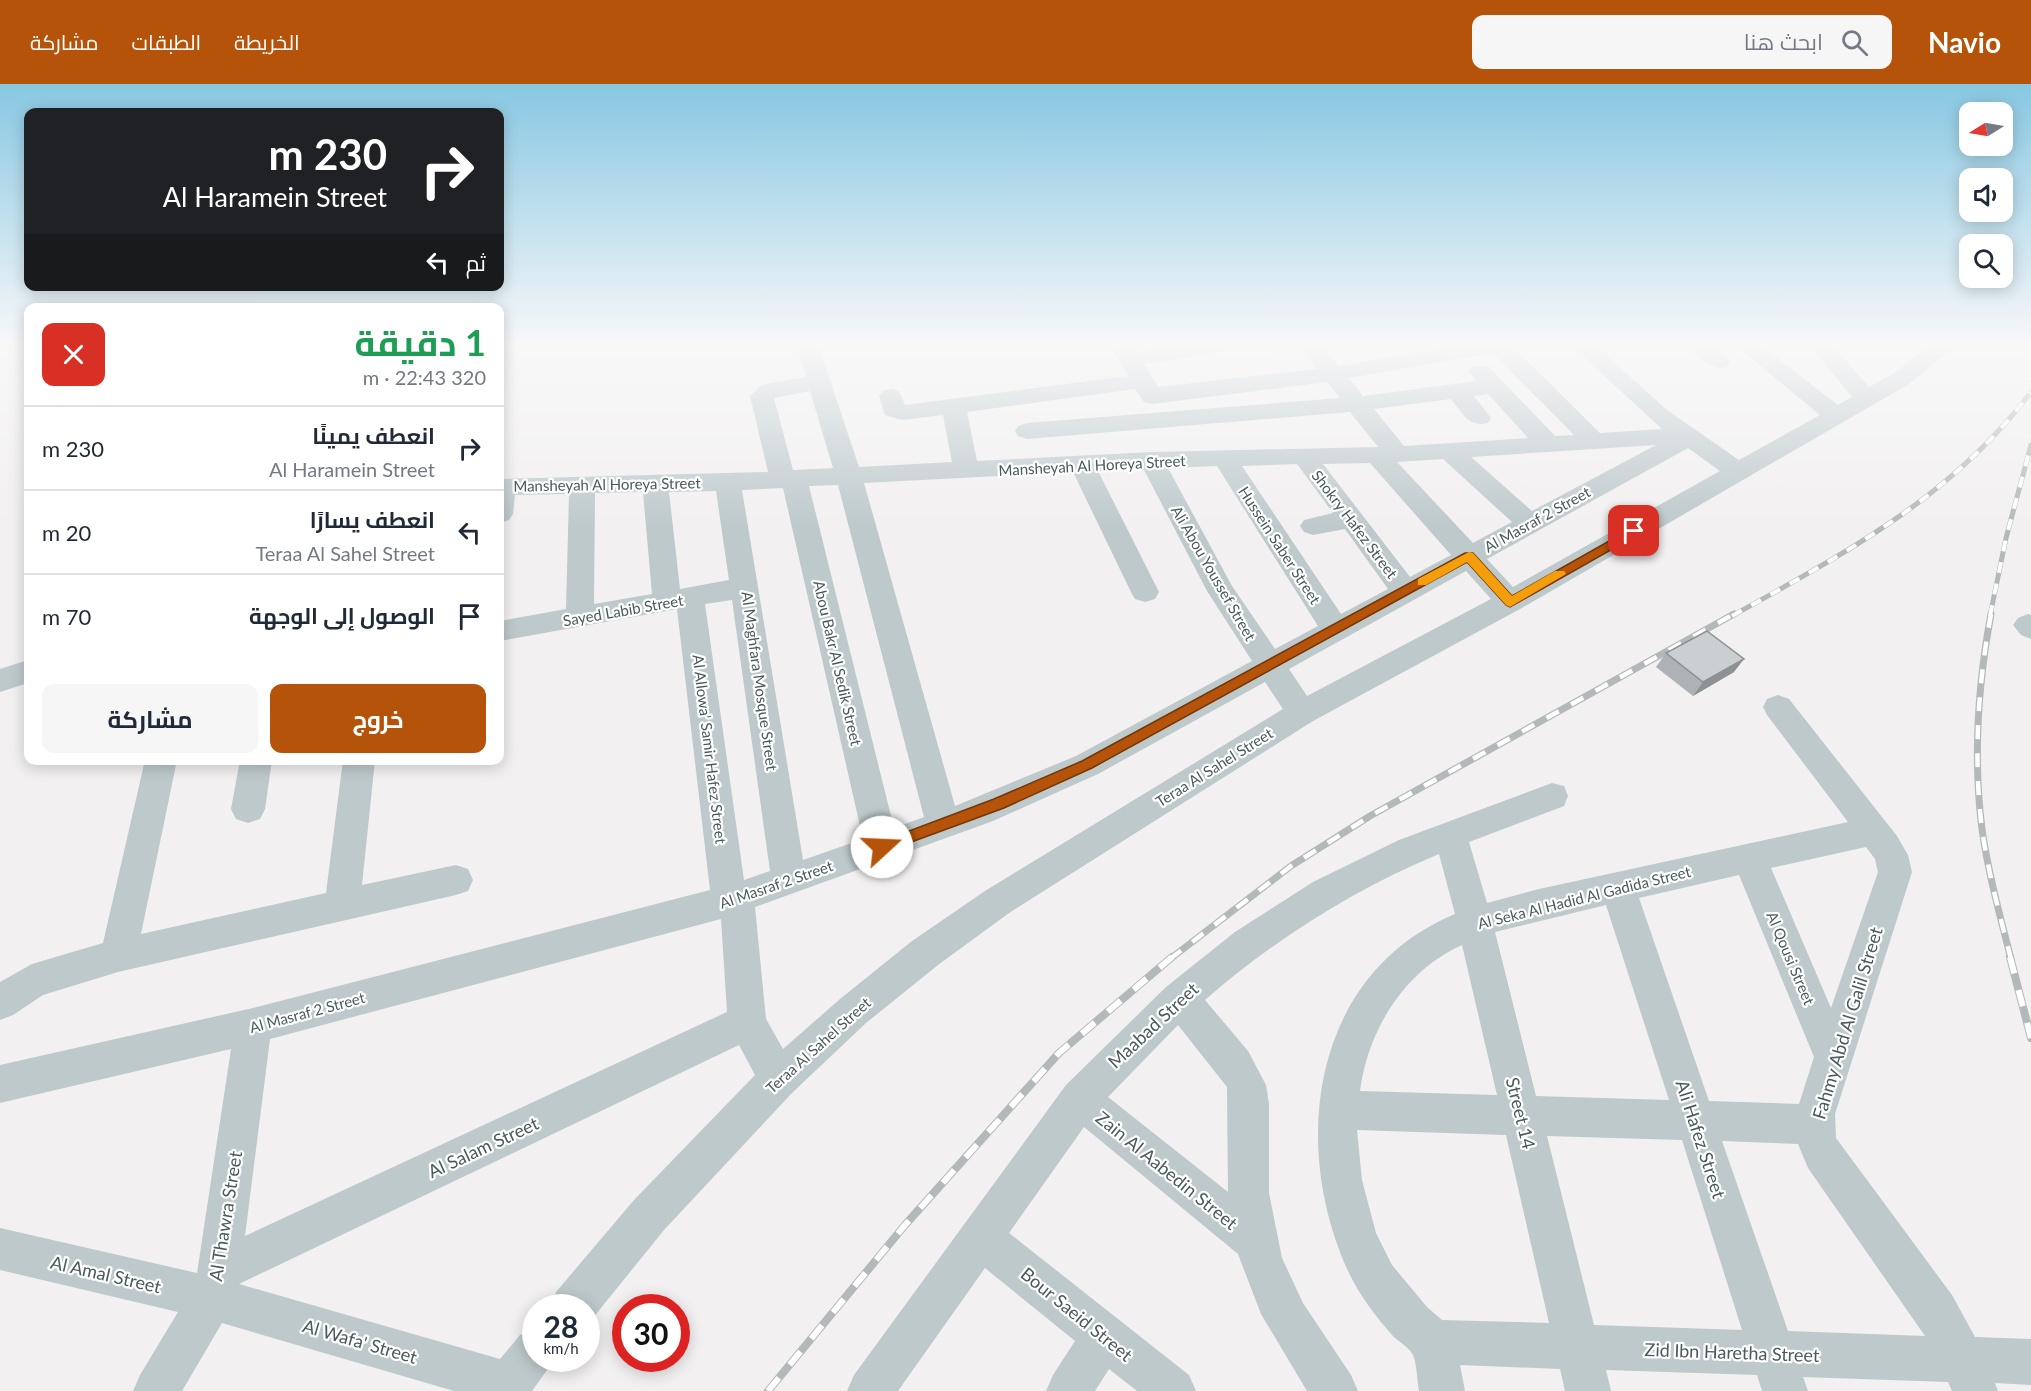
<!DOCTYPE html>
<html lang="ar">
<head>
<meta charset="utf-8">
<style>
	body { margin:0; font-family:Lato,Cairo,sans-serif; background:#f6f6f7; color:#1f2937; direction:rtl; height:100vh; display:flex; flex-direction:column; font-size:22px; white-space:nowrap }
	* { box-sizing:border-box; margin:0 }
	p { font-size:20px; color:#747a83 }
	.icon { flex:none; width:33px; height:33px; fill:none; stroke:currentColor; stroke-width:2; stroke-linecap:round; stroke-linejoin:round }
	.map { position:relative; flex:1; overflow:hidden; direction:ltr }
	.sheet { position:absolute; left:24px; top:219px; width:480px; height:462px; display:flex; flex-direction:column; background:#fff; border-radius:12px; box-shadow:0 3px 15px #0003; direction:rtl }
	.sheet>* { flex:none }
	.hud { position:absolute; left:24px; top:24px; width:480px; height:183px; border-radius:12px; box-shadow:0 3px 15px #0003; direction:rtl; background:#202124; color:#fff; overflow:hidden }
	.needle { width:39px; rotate:259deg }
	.controls { position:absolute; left:1959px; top:18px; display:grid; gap:12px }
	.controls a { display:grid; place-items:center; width:54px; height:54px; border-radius:12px; background:#fff; box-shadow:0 3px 15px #0003; font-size:30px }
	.speed { position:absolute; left:522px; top:1210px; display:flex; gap:12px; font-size:30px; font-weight:700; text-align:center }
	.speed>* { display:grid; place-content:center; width:78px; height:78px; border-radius:50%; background:#fff; box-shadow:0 3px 15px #0003; line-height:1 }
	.speed small { font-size:15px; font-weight:400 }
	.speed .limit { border:9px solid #d22; background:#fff; color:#111 }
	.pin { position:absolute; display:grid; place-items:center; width:51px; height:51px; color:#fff; margin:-26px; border-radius:12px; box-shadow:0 3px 9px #0006 }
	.me { position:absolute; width:66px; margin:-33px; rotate:70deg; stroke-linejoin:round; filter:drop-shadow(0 0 4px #0008) }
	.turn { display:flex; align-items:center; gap:21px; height:126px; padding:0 18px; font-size:27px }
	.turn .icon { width:78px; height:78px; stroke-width:2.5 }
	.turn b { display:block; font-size:42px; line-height:51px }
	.then { display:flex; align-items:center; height:57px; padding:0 18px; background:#0003; gap:12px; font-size:22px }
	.round { display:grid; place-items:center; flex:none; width:63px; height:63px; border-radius:12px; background:#f6f6f7 }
	.headline { display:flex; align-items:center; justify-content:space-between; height:102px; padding:0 18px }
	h1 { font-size:36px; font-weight:700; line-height:45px; color:#1e9e55 }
	.action { display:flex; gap:12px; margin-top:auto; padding:12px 18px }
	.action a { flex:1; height:69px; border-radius:12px; background:#b45309; color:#fff; font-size:24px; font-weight:700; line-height:69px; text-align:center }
	.action a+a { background:#f6f6f7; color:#1f2937 }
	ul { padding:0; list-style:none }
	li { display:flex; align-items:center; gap:18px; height:84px; padding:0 18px; border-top:2px solid #e0e1e3 }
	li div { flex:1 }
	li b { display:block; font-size:22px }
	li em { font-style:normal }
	header { display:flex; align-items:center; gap:36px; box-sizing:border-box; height:84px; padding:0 30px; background:#b45309; color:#fff }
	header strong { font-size:28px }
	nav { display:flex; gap:33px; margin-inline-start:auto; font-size:21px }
	.search { width:420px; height:54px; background:#f6f6f7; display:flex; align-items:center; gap:15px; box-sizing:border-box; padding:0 21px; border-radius:12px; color:#747a83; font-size:22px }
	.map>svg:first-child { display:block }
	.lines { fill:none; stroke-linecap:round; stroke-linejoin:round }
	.minor { fill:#bdc9cb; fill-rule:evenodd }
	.rail-far2-casing { stroke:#b3b8ba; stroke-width:5 }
	.rail-far1-casing { stroke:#b3b8ba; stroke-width:7 }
	.rail-casing { stroke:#b3b8ba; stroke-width:8 }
	.rail-far2 { stroke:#fff; stroke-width:4; stroke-dasharray:11; stroke-linecap:butt }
	.rail-far1 { stroke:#fff; stroke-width:4.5; stroke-dasharray:14; stroke-linecap:butt }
	.rail { stroke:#fff; stroke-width:6; stroke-dasharray:17; stroke-linecap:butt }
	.wall { fill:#afb2b5 }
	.shaded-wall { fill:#8e9193 }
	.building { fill:#cbcfd2; stroke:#8e9193; stroke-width:1.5 }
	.route { fill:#b45309; stroke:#753606; stroke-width:1.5 }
	.slow { fill:#f59e0b }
	.labels { text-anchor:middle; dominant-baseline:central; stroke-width:4.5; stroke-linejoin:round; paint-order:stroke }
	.street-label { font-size:15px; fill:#4a595c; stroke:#fff }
	.near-street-label { font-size:18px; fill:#4a595c; stroke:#fff }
</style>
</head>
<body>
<header>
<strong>Navio</strong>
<div class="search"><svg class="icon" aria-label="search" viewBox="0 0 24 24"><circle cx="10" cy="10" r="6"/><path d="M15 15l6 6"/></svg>ابحث هنا</div>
<nav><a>الخريطة</a><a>الطبقات</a><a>مشاركة</a></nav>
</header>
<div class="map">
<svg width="2031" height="1307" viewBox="0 0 2031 1307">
	<rect width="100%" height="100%" fill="#f2f0f1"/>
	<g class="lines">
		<path class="minor" d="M796,260h22l41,123 93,-5 -9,-47 -41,5 -17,-5 -6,-19 4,-5 8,-2 8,2 6,14 223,-29 -18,-32h22l5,7 44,-7h56l-3,5 -8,2 -82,13 14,23 159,-18 -19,-25h23l18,22 128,-22h52l-4,5 85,84 62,-4 -92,-85h24l73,66 72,50 81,-45 -86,-71h25l79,61 14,-8 -43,-53h23l37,43 24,-13 39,-30h26l-49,40 -389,225 -207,112 -304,192 -71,52 -72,58 -74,70 -128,137 -76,94 -2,-16h-36l6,-16 78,-92 121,-125 -16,-30 -500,239 261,75 20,-24 16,-6v30h19l-23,32h-78l-232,-68 -40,68h-49l7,-16 38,-63 -178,-42v-42l197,45 34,-224 -231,54v-38l253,-57 457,-118 -33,-281 -177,32v-20l66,-12 3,-115 -54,1 -2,19 -4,6 -9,3v-44l268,-7 -18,-76 11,-11 45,-8zM1493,269l81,82 -19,1 -67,-70h-16l-4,5 9,10 -114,15 -14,-18zM1327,298l13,16 -313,25 -9,3 -3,5 3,5 9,3 323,-27 28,35 -227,5 -174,9 -10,-49 168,-23 9,13 8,2zM810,307l23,77 -40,2 -19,-72zM1488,310l40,44 -124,8 -30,-37 77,-10c11,13 17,29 37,24l3,-5 -17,-22zM1656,361l-124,66 -61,-54zM1688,364l32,23 -207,116 -26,-28zM1443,375l69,63 -39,21 -76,-81zM1370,379l81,92 -41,22 -87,-113zM1297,380l36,49 -29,7 -4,6 4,6 9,3 32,-6 43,60 -47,25 -99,-148zM1217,382l101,160 -43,23 -43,-63 -64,-118zM1143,384l64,123 45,70 -176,95 -121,50 -91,-323 209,-11 58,120 4,7 10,3 10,-3 4,-7 -61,-121zM838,401l86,332 -30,11 -85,-342zM783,404l80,351 -60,21 -61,-370zM716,407l13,89 -49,9 -11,-97zM643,408l9,102 -58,10 1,-111zM1466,487l25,28 -184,97 -18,-27zM732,516l38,271 -26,9 -39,-276zM1265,598l18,27 -298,182 -73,50 -72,58 -57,50 -17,-30 -11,-112 238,-86 105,-47zM721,835l6,93 -482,224 25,-197z
			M1688,260h25l18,18 -4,5c-16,4 -30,-10 -39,-23z
			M2028,530l3,1v24l-10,-4 -8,-10 5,-7z
			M28,576v23l-28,9v-23z
			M1778,611l11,4 108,137 11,19 4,17 -77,242 1,24 116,157 23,42 56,2v46l-36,-2 3,8h-46l-4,-9 -145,-5 5,14h-46l-5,-16 -151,-5 5,21h-46l-5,-22 -100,-4 5,26h-46c-2,-11 -2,-26 -6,-36 -3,-7 -14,-13 -20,-19 -17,-19 -33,-40 -44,-63 -60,-129 -37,-300 106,-359l-16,-60c-86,36 -164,85 -234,146l43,51 18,34 3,19v89l13,65 21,45 48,72 7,16h-51l-46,-77 -23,-60 -154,-127 -75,106 180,142 7,16h-59l-28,-22 -14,22h-49l7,-16 22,-34 -90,-73 -87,123h-51l7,-16 212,-290 100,-98 69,-55 78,-50 86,-42 153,-57 12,3 4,10 -4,10 -95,36 18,61 52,-14 309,-67 -81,-107 -4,-8 4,-8zM1866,763l9,12 3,13 -47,136 -60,-140zM1739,791l75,182 -15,47 -90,-3 -70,-203zM1606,821l63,195 -133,-4 -41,-164zM1462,861l35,150 -137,-4c8,-61 44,-120 102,-146zM1178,941l49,62 1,105 -120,-95zM1357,1046l149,5 43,188 -107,-3 -15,-13 -35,-42 -16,-32 -14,-53zM1547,1052l135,4 60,190 -148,-5zM1722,1057l76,3 10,24 117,168 -137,-5z
			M145,676h32l-36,174 185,-41 17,-133h32l-13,125 94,-20 12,4 5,11 -5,11 -12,4 -338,77 -75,23 -30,20 -13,5v-38l32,-18 71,-21z
			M240,676h32l-7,49 -5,10 -12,4 -12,-4 -5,-10z"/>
		<g class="rail-far2-casing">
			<path id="rail-far2" d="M1732,532c113,-63 219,-118 299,-224
				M1990,532l16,-78 25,-93"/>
		</g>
		<g class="rail-far1-casing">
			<path id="rail-far1" d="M1991,530c-13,70 -18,144 -9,215 6,43 18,87 29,130
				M1170,875l121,-93 79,-50 364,-202"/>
		</g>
		<g class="rail-casing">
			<path id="rail" d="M2010,873l21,81
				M768,1307l137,-166 154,-172 113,-96"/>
		</g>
		<use href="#rail-far2" class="rail-far2"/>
		<use href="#rail-far1" class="rail-far1"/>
		<use href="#rail" class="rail"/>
	</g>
	<path class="wall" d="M1666,569l68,19 -41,24 -37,-29z"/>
	<path class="shaded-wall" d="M1744,575l-10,13 -41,24 10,-14z"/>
	<path class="building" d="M1707,547l37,28 -41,23 -37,-29z"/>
	<linearGradient id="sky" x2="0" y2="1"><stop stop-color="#87c7e2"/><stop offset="0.59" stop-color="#f9f8f9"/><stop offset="1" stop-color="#f9f8f9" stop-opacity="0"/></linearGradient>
	<rect width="2031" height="443" fill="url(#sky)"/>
	<path class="route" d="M1634,443l6,4 -1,3 -129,73 -4,-2 -39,-43 -375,206 -88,40 -117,43h-10l-2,-4 2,-4 117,-44 88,-38 383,-208h8l39,43z"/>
	<path class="slow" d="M1469,468l4,1 39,43 43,-25h9l2,3 -56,33 -4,-2 -39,-43 -41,23h-8v-6z"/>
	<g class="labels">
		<g class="street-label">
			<text transform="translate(1092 381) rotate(-3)">Mansheyah Al Horeya Street</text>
			<text transform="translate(607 400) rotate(-1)">Mansheyah Al Horeya Street</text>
			<text transform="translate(1537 435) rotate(-29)">Al Masraf 2 Street</text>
			<text transform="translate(1355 440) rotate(53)">Shokry Hafez Street</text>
			<text transform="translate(1280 461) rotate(57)">Hussein Saber Street</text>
			<text transform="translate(1214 489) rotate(60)">Ali Abou Youssef Street</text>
			<text transform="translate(623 526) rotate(-10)">Sayed Labib Street</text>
			<text transform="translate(838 579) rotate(77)">Abou Bakr Al Sedik Street</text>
			<text transform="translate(760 597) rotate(82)">Al Maghfara Mosque Street</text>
			<text transform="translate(710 665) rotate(83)">Al Allowa' Samir Hafez Street</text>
			<text transform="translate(1214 683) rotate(-32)">Teraa Al Sahel Street</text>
			<text transform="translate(776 800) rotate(-19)">Al Masraf 2 Street</text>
			<text transform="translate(1584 813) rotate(-14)">Al Seka Al Hadid Al Gadida Street</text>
			<text transform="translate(1791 874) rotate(67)">Al Qousi Street</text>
			<text transform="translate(307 928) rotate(-15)">Al Masraf 2 Street</text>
			<text transform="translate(818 961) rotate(-42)">Teraa Al Sahel Street</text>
		</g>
		<g class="near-street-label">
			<text transform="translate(1847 939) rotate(-73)">Fahmy Abd Al Galil Street</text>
			<text transform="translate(1153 941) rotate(-43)">Maabad Street</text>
			<text transform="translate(1521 1029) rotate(76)">Street 14</text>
			<text transform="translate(1701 1055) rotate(72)">Ali Hafez Street</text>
			<text transform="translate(483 1063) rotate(-25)">Al Salam Street</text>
			<text transform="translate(1167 1086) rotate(39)">Zain Al Aabedin Street</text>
			<text transform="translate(225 1132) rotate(-81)">Al Thawra Street</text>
			<text transform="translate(106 1190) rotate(13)">Al Amal Street</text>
			<text transform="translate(1077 1230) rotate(39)">Bour Saeid Street</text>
			<text transform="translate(360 1257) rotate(16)">Al Wafa' Street</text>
			<text transform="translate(1732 1268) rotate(2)">Zid Ibn Haretha Street</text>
		</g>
	</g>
</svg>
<div class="controls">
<a><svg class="needle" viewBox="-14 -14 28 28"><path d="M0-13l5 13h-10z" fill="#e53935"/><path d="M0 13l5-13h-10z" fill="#747a83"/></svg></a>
<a><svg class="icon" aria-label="sound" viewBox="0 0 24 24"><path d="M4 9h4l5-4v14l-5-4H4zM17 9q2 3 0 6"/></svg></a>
<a><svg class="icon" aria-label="search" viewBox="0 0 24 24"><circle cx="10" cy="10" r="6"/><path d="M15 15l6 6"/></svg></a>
</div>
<div class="speed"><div>28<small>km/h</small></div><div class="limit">30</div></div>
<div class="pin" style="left:1634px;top:447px;background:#d93025"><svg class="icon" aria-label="arrive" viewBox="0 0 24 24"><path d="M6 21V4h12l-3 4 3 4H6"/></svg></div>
<svg class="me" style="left:882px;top:763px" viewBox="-20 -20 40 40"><circle r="19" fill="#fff"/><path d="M0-13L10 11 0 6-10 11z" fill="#b45309"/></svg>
<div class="hud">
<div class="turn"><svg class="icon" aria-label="right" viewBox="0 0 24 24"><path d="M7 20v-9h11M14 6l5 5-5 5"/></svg><div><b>230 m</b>Al Haramein Street</div></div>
<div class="then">ثم<svg class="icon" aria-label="left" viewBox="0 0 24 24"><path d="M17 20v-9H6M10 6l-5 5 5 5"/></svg></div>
</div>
<section class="sheet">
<div class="headline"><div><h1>1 دقيقة</h1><p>320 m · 22:43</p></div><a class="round" style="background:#d93025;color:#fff"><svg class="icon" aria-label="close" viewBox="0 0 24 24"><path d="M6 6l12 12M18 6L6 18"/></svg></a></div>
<ul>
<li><svg class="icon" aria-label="right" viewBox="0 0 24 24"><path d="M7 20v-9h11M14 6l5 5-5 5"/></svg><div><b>انعطف يمينًا</b><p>Al Haramein Street</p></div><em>230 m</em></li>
<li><svg class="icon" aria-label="left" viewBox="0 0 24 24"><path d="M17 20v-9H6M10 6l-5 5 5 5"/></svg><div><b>انعطف يسارًا</b><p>Teraa Al Sahel Street</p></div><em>20 m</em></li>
<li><svg class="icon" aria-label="arrive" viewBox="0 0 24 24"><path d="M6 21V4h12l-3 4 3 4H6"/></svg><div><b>الوصول إلى الوجهة</b></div><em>70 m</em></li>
</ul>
<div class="action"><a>خروج</a><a>مشاركة</a></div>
</section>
</div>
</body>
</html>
